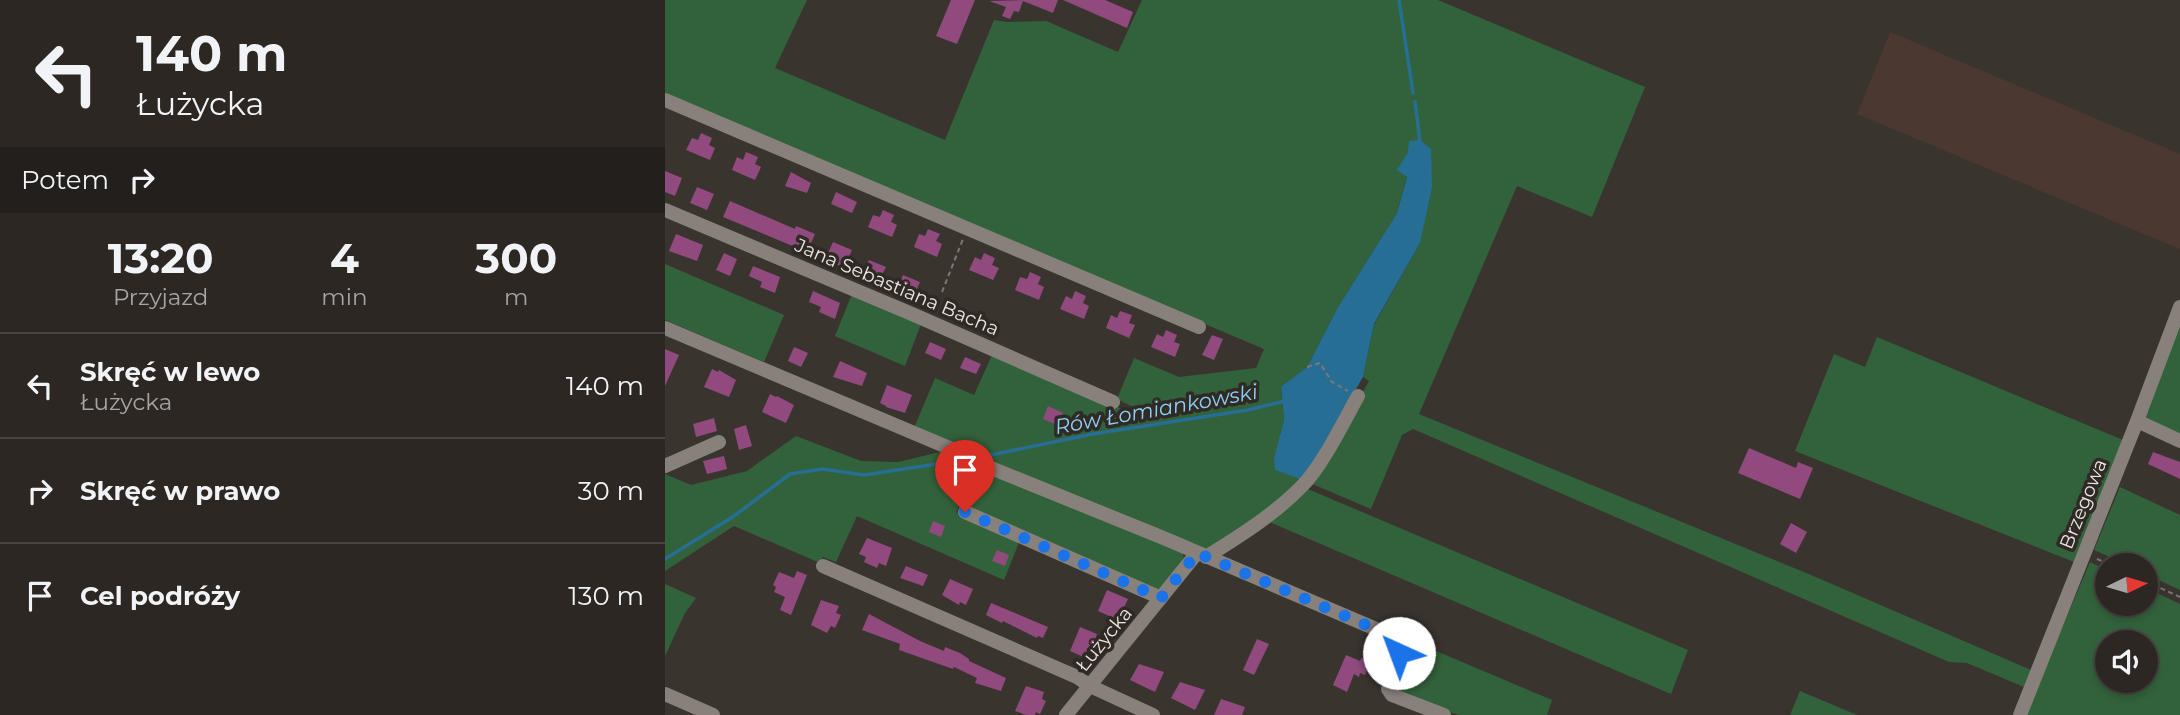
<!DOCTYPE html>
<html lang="pl">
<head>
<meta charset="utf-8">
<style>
	body { margin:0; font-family:Montserrat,sans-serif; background:#383330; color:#f1f3f6; height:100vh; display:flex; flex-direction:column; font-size:26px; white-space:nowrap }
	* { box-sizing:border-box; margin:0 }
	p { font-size:23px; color:#a6a5a6 }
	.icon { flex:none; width:38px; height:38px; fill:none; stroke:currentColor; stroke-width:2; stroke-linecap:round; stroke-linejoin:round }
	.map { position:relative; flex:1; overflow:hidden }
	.panel { display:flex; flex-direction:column; background:#2c2723; width:665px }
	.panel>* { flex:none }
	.guide { background:#2c2723; color:#f1f3f6; overflow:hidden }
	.needle { width:46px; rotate:85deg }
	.buttons { position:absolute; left:1430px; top:553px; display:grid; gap:14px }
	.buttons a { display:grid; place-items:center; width:63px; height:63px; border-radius:50%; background:#2c2723; box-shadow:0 4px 10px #0003,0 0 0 2px #484441; font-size:35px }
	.pin { position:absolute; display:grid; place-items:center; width:60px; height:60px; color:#fff; margin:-72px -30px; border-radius:50% 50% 50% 0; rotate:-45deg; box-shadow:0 0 7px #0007 }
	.pin .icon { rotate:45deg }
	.me { position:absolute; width:77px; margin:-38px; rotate:317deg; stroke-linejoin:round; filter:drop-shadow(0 0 5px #0008) }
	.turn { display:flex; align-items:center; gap:24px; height:147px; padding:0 21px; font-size:32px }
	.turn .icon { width:91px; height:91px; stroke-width:2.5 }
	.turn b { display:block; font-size:49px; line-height:60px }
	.then { display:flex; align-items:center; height:66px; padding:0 21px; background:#0003; gap:14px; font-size:26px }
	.eta { display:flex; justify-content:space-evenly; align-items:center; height:119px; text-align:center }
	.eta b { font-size:42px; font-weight:700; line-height:49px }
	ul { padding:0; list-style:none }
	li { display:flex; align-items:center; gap:21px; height:105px; padding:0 21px; border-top:2px solid #484441 }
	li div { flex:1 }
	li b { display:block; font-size:26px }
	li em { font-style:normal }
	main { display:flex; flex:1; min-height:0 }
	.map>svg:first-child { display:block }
	.industrial { fill:#4b3831 }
	.green { fill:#32623b; fill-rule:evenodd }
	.water { fill:#266e94 }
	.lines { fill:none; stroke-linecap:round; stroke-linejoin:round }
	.stream { stroke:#266e94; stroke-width:3.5 }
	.building { fill:#904a7e }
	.path { stroke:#7d7773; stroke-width:2; stroke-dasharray:5 3.5; stroke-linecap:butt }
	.minor { stroke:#88807b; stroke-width:14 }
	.route { stroke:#1a73e8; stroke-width:12; stroke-dasharray:0 21.6 }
	.labels { text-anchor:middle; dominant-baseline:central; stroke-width:7; stroke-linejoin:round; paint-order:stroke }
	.street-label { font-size:19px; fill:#eae5e3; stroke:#302a25 }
	.water-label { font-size:21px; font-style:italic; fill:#8ccef6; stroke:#302a25 }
</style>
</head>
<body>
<main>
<section class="panel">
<div class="guide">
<div class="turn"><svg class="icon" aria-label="left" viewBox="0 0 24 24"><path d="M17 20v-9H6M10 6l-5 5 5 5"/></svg><div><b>140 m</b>Łużycka</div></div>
<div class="then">Potem<svg class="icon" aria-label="right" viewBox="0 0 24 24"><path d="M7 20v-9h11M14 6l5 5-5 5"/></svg></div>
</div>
<div class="eta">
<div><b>13:20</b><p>Przyjazd</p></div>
<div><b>4</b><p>min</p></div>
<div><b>300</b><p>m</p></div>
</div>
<ul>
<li><svg class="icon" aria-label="left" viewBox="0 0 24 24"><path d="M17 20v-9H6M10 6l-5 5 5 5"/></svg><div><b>Skręć w lewo</b><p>Łużycka</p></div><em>140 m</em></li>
<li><svg class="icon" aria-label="right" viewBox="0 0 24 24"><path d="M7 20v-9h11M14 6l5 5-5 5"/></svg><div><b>Skręć w prawo</b></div><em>30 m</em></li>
<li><svg class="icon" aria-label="arrive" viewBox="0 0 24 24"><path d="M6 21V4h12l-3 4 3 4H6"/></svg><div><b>Cel podróży</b></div><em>130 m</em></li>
</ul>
</section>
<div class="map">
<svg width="1515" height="715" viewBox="0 0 1515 715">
	<rect width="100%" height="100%" fill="#3a342f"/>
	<path class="industrial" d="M1225,32l290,122v95l-323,-135z"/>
	<path class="green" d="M0,0h142l-32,68 170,72 49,-120 13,2 39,-1 72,31 24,-52h296l207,87 -53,130 -75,-31 -98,228 392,161 220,95 -7,17 -57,-24 -18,-1 -536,-233 -11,6 -31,74 -61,-26 59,-102 -6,-4 11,-52 46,-82 -12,-91 -10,18 9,6 -10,37 -59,94 -31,60 -26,21 3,32 -4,15 23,45 -43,38 -54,35 -292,-125 21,-50 39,17 18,-40 152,63 7,-2 -34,-17 17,-41 45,19 77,-9 8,-19 -599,-253z
		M0,264l119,51 -20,47 -99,-42z
		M187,294l69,30 -16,42 -70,-30z
		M1515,320v116l-38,-18z
		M1212,337l246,103 -49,122 -279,-111 39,-97 31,13z
		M131,436l65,25 37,1 42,-10 2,-4 241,104 1,11 -22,28 -203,-84 -3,5 64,28 -16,40 -147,-64 -21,46 -13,-5 -3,6 -86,-37 -69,45v-97l26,11 56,-14z
		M638,487l385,163 -17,44 -404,-173z
		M1455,487l60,28v75l-34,-16 -1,-9h-17l-34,-15z
		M1425,562l17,8v34h38l1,-16 34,16v111h-155zM1442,642h38v39h-38z
		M0,584l31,14 -11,15 -20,43z
		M738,637l149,63 -5,15h-88l-25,-8 -37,-17 -1,-11 11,-24z
		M1135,691l57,24h-67z"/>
	<path class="water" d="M755,140l11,9 1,38 -12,56 -46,81 -11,53 -60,103 -28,-10 -1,-12 10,-38 -3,-33 26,-20 31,-60 59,-94 10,-36 -10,-7 11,-18 1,-11z"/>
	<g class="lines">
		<path class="stream" d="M734,0l14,93
			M750,102l5,40
			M316,457l112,-23 155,-24 37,-9
			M0,559l69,-43 56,-42 33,-5 41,6 99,-15"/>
	</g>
	<path class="building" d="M286,0h24l-18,44 -21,-8z
		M358,0h35l-5,13 -30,-12 -4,11 -5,-1 -4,8 -8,-3 4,-9 -17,-6z
		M398,0h42l28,12 -6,16z
		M36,133l11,5 -3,7 6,3 -5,12 -24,-10 6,-12 6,2z
		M81,152l12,5 -3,7 6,3 -6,13 -23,-10 5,-13 6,3z
		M0,171l17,7 -7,18 -10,-4z
		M126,172l20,11 -4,10 -22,-7z
		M32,187l17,7 -7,16 -17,-7z
		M171,192l21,10 -5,11 -21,-9z
		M65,201l65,28 1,-3 19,8 -8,18 -84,-35z
		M218,210l11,5 -3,7 6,3 -5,12 -24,-10 5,-12 7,2z
		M263,229l12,5 -4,7 6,3 -5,13 -23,-10 5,-13 6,2z
		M11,234l27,11 -6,16 -28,-10z
		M168,242l19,8 -8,18 -19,-8z
		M59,253l13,6 -7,17 -14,-6z
		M319,253l11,5 -3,7 7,3 -6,12 -24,-10 6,-13 6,3z
		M204,260l17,7 -8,16 -17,-7z
		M88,266l27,11 -5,16 -15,-6 2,-5 -13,-6z
		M365,272l11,5 -3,7 6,3 -5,13 -24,-10 5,-13 7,2z
		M238,275l17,7 -7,16 -17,-7z
		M148,291l27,12 -5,16 -16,-7 2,-5 -12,-5z
		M410,291l11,5 -3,7 6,3 -5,13 -24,-10 6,-13 6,3z
		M455,311l12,4 -3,8 6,2 -6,13 -23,-10 5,-13 6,3z
		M501,330l11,5 -3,7 6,2 -5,13 -24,-10 6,-13 6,3z
		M547,335l11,4 -9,21 -12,-5z
		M265,342l16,7 -5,11 -16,-7z
		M129,347l14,6 -7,14 -13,-6z
		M0,349l14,6 -14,31z
		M300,357l16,7 -5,10 -16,-6z
		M175,361l27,12 -5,13 -29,-9z
		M47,369l6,3 1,-2 17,10 -7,17 -25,-10z
		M222,385l25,10 -7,18 -19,-6v-1l-6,-3z
		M105,394l6,3 1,-1 17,9 -8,18 -24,-11z
		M383,406l15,7 -6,12 -14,-6z
		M49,418l3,13 -21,6 -3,-13z
		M81,425l6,21 -13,4 -5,-21z
		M1084,448l47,20 2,-6 15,6 -13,31 -62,-26z
		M1488,452l27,10v17l-32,-15z
		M59,456l3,13 -20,5 -4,-13z
		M268,521l12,5 -4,11 -12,-5z
		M1126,523l16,9 -11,21 -16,-9z
		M202,538l25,10 -6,18 -7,-3 -2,5 -13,-6 2,-5 -7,-3z
		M332,550l12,5 -4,11 -13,-5z
		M241,566l22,9 -5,11 -23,-8z
		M132,571l10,4 -16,40 -11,-5 5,-13 -11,-5 2,-5 -3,-2 6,-13 15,6z
		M285,579l23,10 -7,16 -6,-3 -1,3 -17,-10z
		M442,590l21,9 -10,21 -20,-9z
		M156,600l18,6 -3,7 5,2 -6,13 -4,-2 -4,7 -16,-8z
		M326,603l57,24 -5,11 -5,-2 -1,2 -34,-17 -1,2 -16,-8z
		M204,614l51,27 24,10 1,-4 15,6 9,6v2l37,17 -5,13 -26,-8 2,-5 -23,-11 -1,2 -54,-19 1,-6 -38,-14z
		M415,627l17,7 -6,18 -2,-1 -3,7 -16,-7z
		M592,639l12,5 -15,31 -11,-5z
		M681,655l14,6 1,-3 10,4 -6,13 -5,-2 -1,4 -5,-3 -7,18 -14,-7z
		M474,664l25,8 -9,20 -25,-12z
		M515,682l25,8 -10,20 -24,-12z
		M361,686l18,6 -2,7 4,2 -6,13 -4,-2 -1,3h-9l-11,-4z
		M556,699l24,8 -3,8h-28z"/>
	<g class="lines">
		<path class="path" d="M277,292l21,-53
			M642,367l13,-4 12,19 16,9
			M1432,559l15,6
			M1480,581l35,16"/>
		<path class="minor" d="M0,100l534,227
			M0,210l247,104 201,88
			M0,328l301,127 25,13 175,71 224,96c18,18 2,33 -2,54l4,6 52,20
			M1472,421l43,20
			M0,466l54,-24
			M300,512l196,86
			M541,557c34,-21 69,-43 97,-72 19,-19 41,-64 55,-89
			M158,566l254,111 13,9 63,29
			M0,694l48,21
			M401,715l131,-162
			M1355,715l117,-294 43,-114"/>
	</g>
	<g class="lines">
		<path class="route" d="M300,512l196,86 36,-45 193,82 9,11v7"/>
	</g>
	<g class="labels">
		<g class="street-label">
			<text transform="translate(232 287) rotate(23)">Jana Sebastiana Bacha</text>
			<text transform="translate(1418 504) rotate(-68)">Brzegowa</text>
			<text transform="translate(439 639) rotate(-51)">Łużycka</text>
		</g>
		<g class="water-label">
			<text transform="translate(491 409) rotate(-10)">Rów Łomiankowski</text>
		</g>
	</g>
</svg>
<div class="buttons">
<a><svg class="needle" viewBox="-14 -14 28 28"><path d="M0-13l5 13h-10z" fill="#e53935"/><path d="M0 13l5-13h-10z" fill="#a6a5a6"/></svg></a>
<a><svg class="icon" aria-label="sound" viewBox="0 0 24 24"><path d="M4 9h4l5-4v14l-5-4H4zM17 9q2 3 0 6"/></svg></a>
</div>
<div class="pin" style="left:300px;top:512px;background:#d93025"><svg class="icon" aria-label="arrive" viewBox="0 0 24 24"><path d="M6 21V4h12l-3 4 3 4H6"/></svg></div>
<svg class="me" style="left:734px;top:653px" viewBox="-20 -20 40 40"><circle r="19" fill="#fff"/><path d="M0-13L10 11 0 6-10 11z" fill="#1a73e8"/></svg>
</div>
</main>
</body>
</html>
